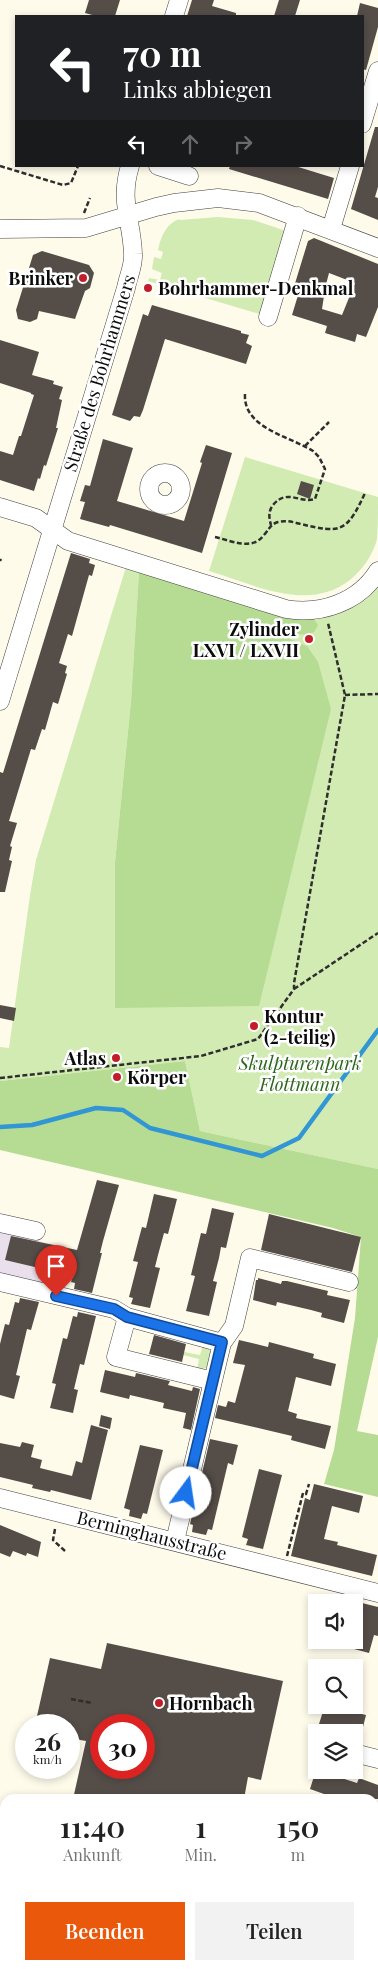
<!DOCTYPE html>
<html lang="de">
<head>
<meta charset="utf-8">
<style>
	body { margin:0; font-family:"Playfair Display",serif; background:#f2f2f2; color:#222; height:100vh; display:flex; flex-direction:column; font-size:19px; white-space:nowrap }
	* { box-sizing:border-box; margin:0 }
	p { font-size:16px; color:#767676 }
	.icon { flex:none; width:28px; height:28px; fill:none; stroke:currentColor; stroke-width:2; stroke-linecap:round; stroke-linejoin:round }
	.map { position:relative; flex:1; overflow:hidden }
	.panel { position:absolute; left:0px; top:1794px; width:379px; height:176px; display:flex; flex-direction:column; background:#fff; border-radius:15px 15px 0 0; box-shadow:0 2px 8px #0003 }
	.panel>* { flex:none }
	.top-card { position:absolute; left:15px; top:15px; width:349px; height:152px; border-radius:0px; box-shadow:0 2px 8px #0003; background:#202124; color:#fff; overflow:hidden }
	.buttons { position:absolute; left:308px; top:1594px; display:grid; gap:10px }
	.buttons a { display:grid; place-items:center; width:55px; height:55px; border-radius:0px; background:#fff; box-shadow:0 2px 8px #0003; font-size:25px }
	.speed { position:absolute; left:15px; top:1714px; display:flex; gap:10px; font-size:25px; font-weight:700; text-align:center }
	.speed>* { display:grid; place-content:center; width:65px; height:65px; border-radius:50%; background:#fff; box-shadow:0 2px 8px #0003; line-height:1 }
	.speed small { font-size:12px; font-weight:400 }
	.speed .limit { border:8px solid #d22; background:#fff; color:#111 }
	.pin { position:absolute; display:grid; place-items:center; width:42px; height:42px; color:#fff; margin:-51px -21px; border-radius:50% 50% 50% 0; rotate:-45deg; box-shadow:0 0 5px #0007 }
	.pin .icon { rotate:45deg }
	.me { position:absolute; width:55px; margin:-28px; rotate:14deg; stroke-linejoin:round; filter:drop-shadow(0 0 4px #0008) }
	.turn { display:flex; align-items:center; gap:18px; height:105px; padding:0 25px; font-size:22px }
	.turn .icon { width:65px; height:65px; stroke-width:2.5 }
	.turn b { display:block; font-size:35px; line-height:42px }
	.lanes { display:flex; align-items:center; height:48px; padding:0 25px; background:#0003; justify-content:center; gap:25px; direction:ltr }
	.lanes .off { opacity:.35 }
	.eta { display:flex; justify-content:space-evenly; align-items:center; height:85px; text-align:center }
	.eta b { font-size:30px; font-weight:600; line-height:35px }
	.button { display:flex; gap:10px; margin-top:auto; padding:10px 25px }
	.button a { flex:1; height:58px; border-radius:0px; background:#ea580c; color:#fff; font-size:20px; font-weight:600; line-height:58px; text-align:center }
	.button a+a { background:#f2f2f2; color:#222 }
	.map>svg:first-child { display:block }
	.industrial { fill:#eadfec }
	.green { fill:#d1ebb3 }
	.forest { fill:#b5dc92 }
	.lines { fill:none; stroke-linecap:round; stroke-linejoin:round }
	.stream { stroke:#3196d3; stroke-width:4.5 }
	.building { fill:#554d48; fill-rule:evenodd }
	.minor-casing { stroke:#3f3f3f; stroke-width:19 }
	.path { stroke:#2e2e2e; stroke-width:2.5; stroke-dasharray:5 2.5; stroke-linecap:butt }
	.minor { stroke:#fff; stroke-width:18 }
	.route-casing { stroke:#114b97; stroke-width:12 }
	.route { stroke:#1a73e8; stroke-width:9 }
	.poi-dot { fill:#c21e29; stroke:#fff; stroke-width:2 }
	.labels { text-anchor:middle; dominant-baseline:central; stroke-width:5; stroke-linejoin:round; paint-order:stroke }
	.poi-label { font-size:18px; font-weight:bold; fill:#0c0c0c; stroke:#fff; text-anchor:start }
	.street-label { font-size:18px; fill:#0c0c0c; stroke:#fff }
	.park-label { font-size:18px; font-style:italic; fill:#2b661a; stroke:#fff }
</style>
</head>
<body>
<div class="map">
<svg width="378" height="1969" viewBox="0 0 378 1969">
	<rect width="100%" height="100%" fill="#fffbeb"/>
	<path class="industrial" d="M0,1232l64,15 -11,44 -53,-13z"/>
	<path class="green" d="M218,217l35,3 33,11 -23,84 -115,-34 1,-3 11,2 2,-7 -10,-4 2,-12 7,2 2,-7 -5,-2c3,-14 8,-26 21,-31l1,1z
		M245,457l133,40c0,13 0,30 -1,42 -4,16 -14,30 -27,41 -42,33 -97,4 -141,-9z
		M126,567l13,5 -8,129 -16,161v145l192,-361 -21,-9 1,-5 20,3 5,-18 66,-34v586l-178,-38 -15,-70 -185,20v-34l9,1 21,-153 6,-35z
		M203,1345l6,4 2,6 -5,13 -9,2 2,-11 -16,-4 1,-3 16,3z"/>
	<path class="forest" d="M139,572l173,45 6,8 -4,7 -7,3 -20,-2 -1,4 21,9 11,16 13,47 -72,297 -144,2v-146l16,-161z
		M185,1061l15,70 178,38v168l-21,94 21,4v62l-54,-13 10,-34 21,-132 6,-81 -28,-9 -333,-78v-69z"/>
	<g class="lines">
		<path class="stream" d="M0,1127l32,-2 64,-17 27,2 27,18 112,28 37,-18 79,-108"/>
	</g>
	<path class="building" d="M89,0h31l-5,16h-19l-11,-3z
		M192,0h22l-2,6 24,7v3h-49z
		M279,0h21l-5,16h-21z
		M360,3l18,5v19l-12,43 -4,-1v-53h-5z
		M375,127h3v60l-3,10 3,1v22l-27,-11z
		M230,166h65l39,12 -6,21 -99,-30z
		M314,238l64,26v43l-12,30 -9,-3 -2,8 -30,-9 2,-7 -35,-11 7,-23 -6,-2 15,-49zM329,273l26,10 -13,32 -20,-6 2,-13h-1z
		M42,251l47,14 5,8 -4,15 -5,3 -10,28 -36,-8 -2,8 -7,3 -12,-3 -2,-9 17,-55z
		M152,305l89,26v2l8,2 -3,8 6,3 -6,18 -81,-25 -22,71 -3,7 -6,-1 -4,5 -18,-6 31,-101 5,2z
		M0,340l39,12 -7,23 22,6 -1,3 10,3 -4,12 3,1 -6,28h2l-12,38 -2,-1 -4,14 -2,-1 -4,13 -34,-11v-29l13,4 6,-19h2l13,-41 -3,-1v-1l-31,-10z
		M103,439l30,9 -16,53 67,20 18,-58 -2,-1 6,-17 26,8 -30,100 -92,-28 -1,2 -29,-8 5,-17 -5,-1 5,-16 5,1z
		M301,481l13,4 -4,14 -13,-5z
		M71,553l19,6 -1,4 6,2 -3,11 -3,-1 -17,61 -4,-2 -9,29 8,3 -2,7 2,1 -9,30 -5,-2 -8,28 -3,-1 -7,21 -4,-1 -22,72 8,2 -7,23 2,1 -3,13 3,1 -7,31h-5v-120l3,1z
		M0,1005l16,3 -2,13 -14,-3z
		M97,1180l22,5 -16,56 -3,12h2l-10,40 -18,-4 1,-6 -4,-1 2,-6 -68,-16 6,-24 66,14z
		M154,1194l23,5 -9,35 -4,-1 -6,22 -3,12 5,1 -10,40 -19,-4 2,-6 -4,-1 9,-35 -5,-1 6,-23 3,-11 4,1z
		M212,1208l22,5 -8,35 -5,-1 -2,11 -6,23 4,1 -8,34 -23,-5 9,-35 -4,-1 10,-42 5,1z
		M269,1214l92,23 -9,35 -91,-22z
		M258,1278l23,6 1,-3h5l41,10 -1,4 23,5 -6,23 -23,-6 1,-4 -11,-3 -34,-8 -1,4 -23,-6 3,-20h2z
		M20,1298l19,4 -8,28 -4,-1 -11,46 4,1 -6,23 -14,-4v-51l5,-20 4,1 6,-23 4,1z
		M78,1312l18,4 -12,49 -4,-1 -6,25 4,1 -5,23 -23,-5 6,-24 -4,-1 11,-45 4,1 6,-23 4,1z
		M154,1335l32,9 -4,18 -33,-8z
		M239,1340l29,7 1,-5 45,12 -1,4 23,6 -5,22 -35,-9 -8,34 9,3 -1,4 35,8 -6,23 -34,-9 1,-4 -77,-18 3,-13 8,2 2,-6 7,2 10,-38 -12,-2z
		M105,1370l30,7 1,-4 34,8 -2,4 24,6 1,-4 7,2 -9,41 -8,-2 3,-15 -23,-5 1,-5 -34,-8 -1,4 -29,-7z
		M101,1415l11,3 -2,11 -11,-3z
		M91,1425l17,5 -17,70 -40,-10 -1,2 -18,-4 1,-3 -33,-8v-34l20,4 2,-5 12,3 -3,12 11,3 -2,8 32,8 4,-15 6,2z
		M210,1439l28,6 -5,20 -5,-2 -16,67 -4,-1 -2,6 -14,-3 1,-7 -3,-1z
		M140,1445l23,5 -16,64 -4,-1 -2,6 -12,-3 1,-6 -6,-2z
		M259,1469l23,6 -19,74 -17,-4 2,-6 -6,-2z
		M314,1484l49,12 -4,17 -27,-7 -8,33 14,3 -1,3 40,10 -5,21 -81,-20 14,-58 5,2z
		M0,1525l41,17 -3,15 -11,-4 -1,3 -13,-5 -3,6 -10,-4z
		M354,1601l24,6v29l-4,-1 -5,18 -15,-4z
		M107,1643l176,38 -22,99 -13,-3 -4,22h-171l13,-58 -17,-3v-13h-34l15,-67 51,11zM101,1725h43v43h-43z
		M325,1705l41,10 -5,20 -42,-11z
		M316,1770l41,13 2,-5 19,7v14h-40l-28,-10z"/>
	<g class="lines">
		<g class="minor-casing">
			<path id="minor" d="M174,16l5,-16
				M362,124l16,-53
				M158,166l31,10
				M0,229l86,-1 70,-21 18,-4 44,-5 41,5 119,45
				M331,229l19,-63
				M268,317l30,-101
				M149 489a16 16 0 1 1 32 0a16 16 0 1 1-32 0Z
				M0,507l36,11 32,23 218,68c35,6 73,-7 92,-38
				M0,701l126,-413c2,-11 8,-23 7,-34 -1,-34 -14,-52 -3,-88
				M0,1223l36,8
				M0,1282l114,27 13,8 95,26 -47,198
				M127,1317l-11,40 97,24
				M222,1343l12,-17 16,-68 99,24
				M0,1498l378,95
				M354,1753l24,6
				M374,1826l4,1"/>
		</g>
		<path class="path" d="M0,166l63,19 8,-2 7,-17
			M84,213l6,-15
			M245,394c-2,34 44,42 68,57l6,6 6,12 -10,30c-14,5 -28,-11 -42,6 -5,7 -4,13 -2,20
			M305,446l24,-24
			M215,537c17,4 37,14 49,-2 5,-6 7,-11 14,-13 8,-2 15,0 23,2 40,10 46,8 64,-31
			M0,561l1,-2
			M345,695l33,-1
			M294,989l84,-56
			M0,1078l201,-22 57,-17 36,-50v-6l51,-288 -17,-72
			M55,1529l-2,11 12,11
			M287,1556l16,-63 3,1 3,-10
			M71,1699l21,4
			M0,1816l5,1"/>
		<use href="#minor" class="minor"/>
	</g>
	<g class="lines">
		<g class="route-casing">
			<path id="route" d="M56,1296l58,13 13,8 95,25 -36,151"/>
		</g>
		<use href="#route" class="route"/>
	</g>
	<g class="poi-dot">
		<circle cx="83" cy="278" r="5"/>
		<circle cx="148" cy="288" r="5"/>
		<circle cx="309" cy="639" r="5"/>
		<circle cx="254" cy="1026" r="5"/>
		<circle cx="116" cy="1058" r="5"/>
		<circle cx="117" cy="1077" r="5"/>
		<circle cx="159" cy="1703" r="5"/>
	</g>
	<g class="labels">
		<g class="poi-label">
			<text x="73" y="278" text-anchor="end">Brinker</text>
			<text x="158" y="288">Bohrhammer-Denkmal</text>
			<text x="299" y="629" text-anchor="end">Zylinder<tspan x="299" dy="21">LXVI / LXVII</tspan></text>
			<text x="264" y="1016">Kontur<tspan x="264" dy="21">(2-teilig)</tspan></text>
			<text x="106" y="1058" text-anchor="end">Atlas</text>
			<text x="127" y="1077">Körper</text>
			<text x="169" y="1703">Hornbach</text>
		</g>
		<g class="street-label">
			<text transform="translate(99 373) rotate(-73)">Straße des Bohrhammers</text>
			<text transform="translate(152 1535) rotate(14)">Berninghausstraße</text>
		</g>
		<g class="park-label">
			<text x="300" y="1063">Skulpturenpark<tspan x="300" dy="21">Flottmann</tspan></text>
		</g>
	</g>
</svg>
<div class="buttons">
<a><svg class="icon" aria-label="sound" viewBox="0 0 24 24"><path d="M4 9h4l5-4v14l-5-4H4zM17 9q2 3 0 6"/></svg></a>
<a><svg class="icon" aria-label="search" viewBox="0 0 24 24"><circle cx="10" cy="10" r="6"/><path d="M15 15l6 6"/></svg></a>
<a><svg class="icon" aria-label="layers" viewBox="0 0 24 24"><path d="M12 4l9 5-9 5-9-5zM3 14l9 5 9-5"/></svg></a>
</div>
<div class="speed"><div>26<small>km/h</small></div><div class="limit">30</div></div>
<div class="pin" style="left:56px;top:1296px;background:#d93025"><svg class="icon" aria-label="arrive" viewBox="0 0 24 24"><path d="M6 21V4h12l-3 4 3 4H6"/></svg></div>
<svg class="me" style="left:186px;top:1493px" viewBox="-20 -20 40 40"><circle r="19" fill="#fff"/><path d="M0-13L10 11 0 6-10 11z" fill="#1a73e8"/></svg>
<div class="top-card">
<div class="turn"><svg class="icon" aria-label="left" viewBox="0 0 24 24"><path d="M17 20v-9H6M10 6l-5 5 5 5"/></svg><div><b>70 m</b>Links abbiegen</div></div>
<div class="lanes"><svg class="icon" aria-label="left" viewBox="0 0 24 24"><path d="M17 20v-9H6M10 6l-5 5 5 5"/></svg><svg class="icon off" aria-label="ahead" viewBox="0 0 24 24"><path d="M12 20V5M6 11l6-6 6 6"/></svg><svg class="icon off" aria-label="right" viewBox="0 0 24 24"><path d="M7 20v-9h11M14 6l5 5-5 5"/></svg></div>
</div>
<section class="panel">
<div class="eta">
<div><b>11:40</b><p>Ankunft</p></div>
<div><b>1</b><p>Min.</p></div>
<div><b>150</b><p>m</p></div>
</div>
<div class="button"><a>Beenden</a><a>Teilen</a></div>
</section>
</div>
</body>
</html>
